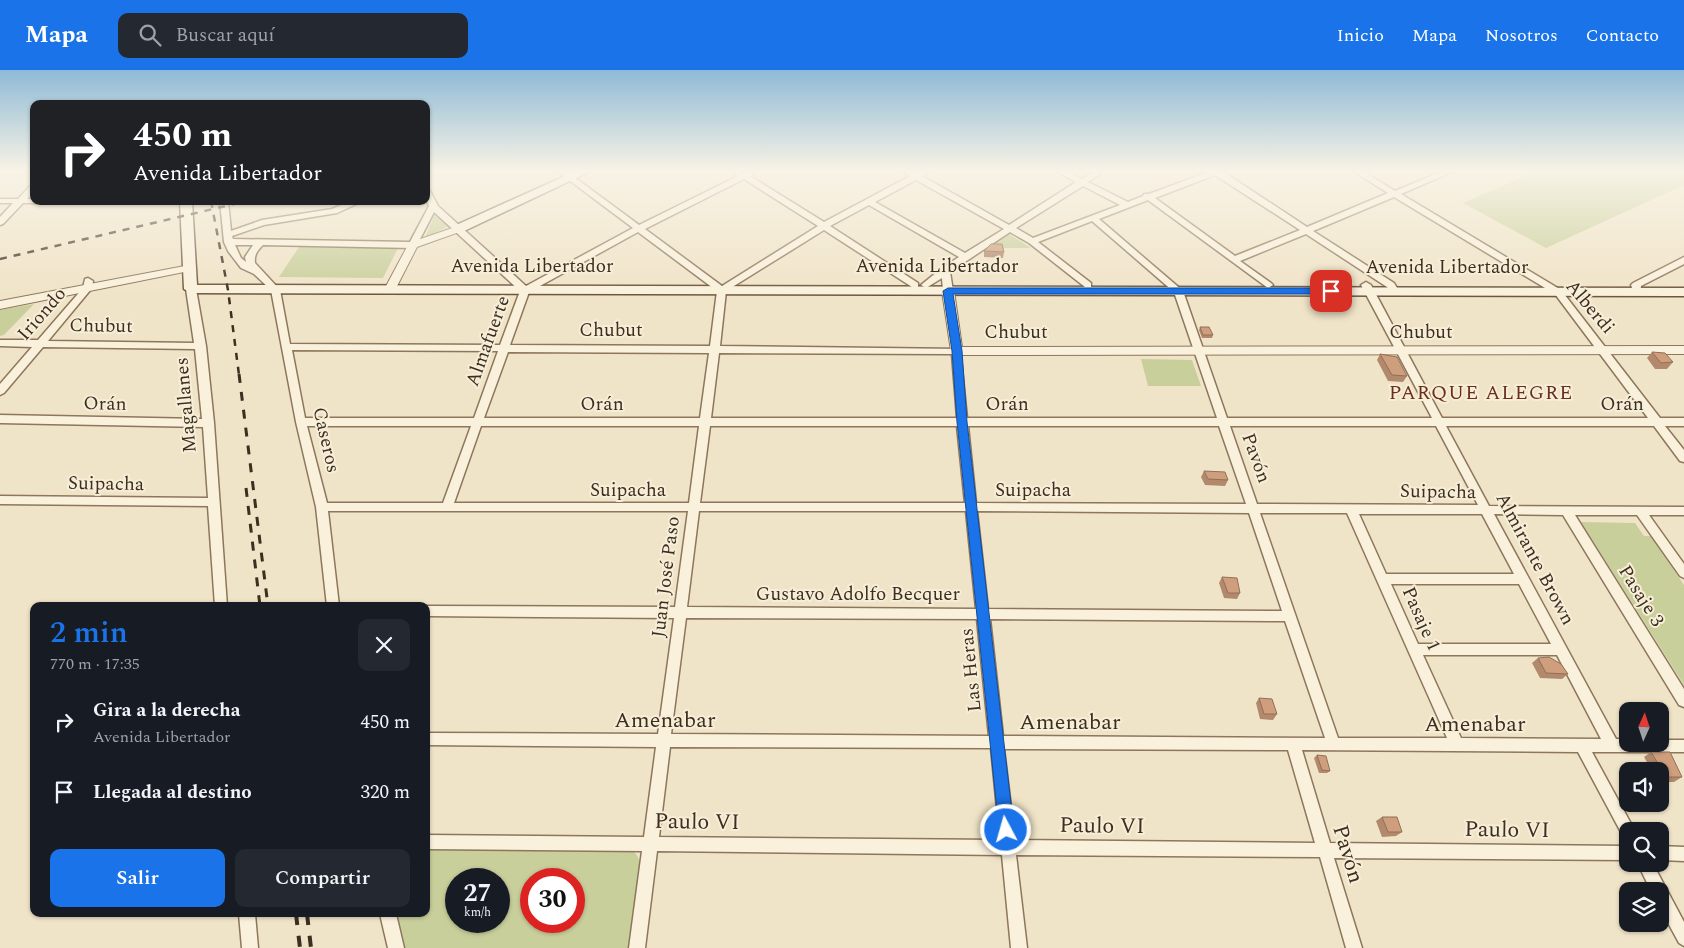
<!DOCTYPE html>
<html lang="es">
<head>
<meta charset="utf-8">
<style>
	body { margin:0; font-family:Spectral,serif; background:#242831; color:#f1f3f6; height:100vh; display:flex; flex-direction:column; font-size:19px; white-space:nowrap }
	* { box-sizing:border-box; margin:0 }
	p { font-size:16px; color:#9ea1a6 }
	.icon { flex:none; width:28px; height:28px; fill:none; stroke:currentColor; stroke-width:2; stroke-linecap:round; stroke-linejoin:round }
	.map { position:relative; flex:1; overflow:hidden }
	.side { position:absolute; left:30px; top:532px; width:400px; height:315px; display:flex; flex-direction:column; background:#171b24; border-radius:10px; box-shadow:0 1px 4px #0004 }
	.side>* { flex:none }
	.hud { position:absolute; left:30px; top:30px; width:400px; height:105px; border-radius:10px; box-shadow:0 1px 4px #0004; background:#202124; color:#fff; overflow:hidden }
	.needle { width:32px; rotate:3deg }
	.fabs { position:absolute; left:1619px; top:632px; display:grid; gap:10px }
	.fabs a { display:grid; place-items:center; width:50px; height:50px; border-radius:10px; background:#171b24; box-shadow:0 1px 4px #0004; font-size:25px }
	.speed { position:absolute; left:445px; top:798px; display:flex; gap:10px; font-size:25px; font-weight:700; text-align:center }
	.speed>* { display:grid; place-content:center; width:65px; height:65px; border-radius:50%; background:#171b24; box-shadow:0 1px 4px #0004; line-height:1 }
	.speed small { font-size:12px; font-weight:400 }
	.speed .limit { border:8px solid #d22; background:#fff; color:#111 }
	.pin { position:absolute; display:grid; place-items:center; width:42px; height:42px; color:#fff; margin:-21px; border-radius:10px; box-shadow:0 2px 8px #0006 }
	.me { position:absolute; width:55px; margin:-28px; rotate:354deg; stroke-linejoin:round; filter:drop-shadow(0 0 4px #0008) }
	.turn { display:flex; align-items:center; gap:18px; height:105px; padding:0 20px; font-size:22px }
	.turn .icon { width:65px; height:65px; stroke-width:2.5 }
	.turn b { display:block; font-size:35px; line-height:42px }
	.round { display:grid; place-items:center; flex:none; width:52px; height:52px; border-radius:10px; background:#242831 }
	.overview { display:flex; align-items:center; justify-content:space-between; height:85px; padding:0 20px }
	h1 { font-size:30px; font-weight:600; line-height:38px; color:#1a73e8 }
	.primary-button { display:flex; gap:10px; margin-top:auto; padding:10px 20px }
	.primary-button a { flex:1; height:58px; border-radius:10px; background:#1a73e8; color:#fff; font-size:20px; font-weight:600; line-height:58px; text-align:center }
	.primary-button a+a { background:#242831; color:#f1f3f6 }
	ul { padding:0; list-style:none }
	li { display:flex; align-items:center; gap:15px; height:70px; padding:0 20px }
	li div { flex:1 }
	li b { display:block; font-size:19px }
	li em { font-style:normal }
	header { display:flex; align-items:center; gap:30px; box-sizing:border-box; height:70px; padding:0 25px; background:#1a73e8; color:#fff }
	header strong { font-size:24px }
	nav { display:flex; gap:28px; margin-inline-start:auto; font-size:18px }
	.search { width:350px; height:45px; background:#242831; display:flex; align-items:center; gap:12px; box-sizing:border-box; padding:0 18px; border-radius:10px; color:#9ea1a6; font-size:19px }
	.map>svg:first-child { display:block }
	.green { fill:#c9cf9b; fill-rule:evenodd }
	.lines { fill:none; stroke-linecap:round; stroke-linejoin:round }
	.minor-casing { stroke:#8d765c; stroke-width:3 }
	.tertiary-casing { stroke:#8d765c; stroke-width:2 }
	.secondary-casing { stroke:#6f573f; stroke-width:3 }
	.minor { fill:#faf1dc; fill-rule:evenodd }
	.tertiary { fill:#faf1dc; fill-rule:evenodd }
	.secondary { fill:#faf1dc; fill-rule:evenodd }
	.rail-far2 { stroke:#3d2e20; stroke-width:2.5; stroke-dasharray:7 7; stroke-linecap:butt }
	.rail-far1 { stroke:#3d2e20; stroke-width:3; stroke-dasharray:9 9; stroke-linecap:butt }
	.rail { stroke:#3d2e20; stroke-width:4; stroke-dasharray:11 11; stroke-linecap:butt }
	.wall { fill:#b2896c }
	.building { fill:#cf9f7d; stroke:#916f58 }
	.route { fill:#1a73e8; stroke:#114b97 }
	.labels { text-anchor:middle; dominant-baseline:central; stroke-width:4; stroke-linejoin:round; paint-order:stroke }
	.street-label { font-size:19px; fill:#3d2e20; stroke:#f7eed8 }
	.neighbourhood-label { font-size:20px; letter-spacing:1px; fill:#6b2e1e; stroke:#f7eed8 }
	.near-street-label { font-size:22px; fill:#3d2e20; stroke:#f7eed8 }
</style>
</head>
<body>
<header>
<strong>Mapa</strong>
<div class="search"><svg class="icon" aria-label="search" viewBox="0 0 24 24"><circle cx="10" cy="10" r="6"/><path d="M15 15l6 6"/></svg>Buscar aquí</div>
<nav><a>Inicio</a><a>Mapa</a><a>Nosotros</a><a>Contacto</a></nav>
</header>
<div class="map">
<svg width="1684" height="878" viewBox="0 0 1684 878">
	<rect width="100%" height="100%" fill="#f0e4c8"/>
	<path class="green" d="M1537,101h147v14l-138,63 -83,-45z
		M435,143l14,13 -24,12z
		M1009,164l22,14h-44z
		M299,177l99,1 -15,30 -104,-1z
		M34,234l-30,31 -4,1v-26z
		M1141,289l51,1 9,26h-53z
		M1581,452l54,1 9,13h7l33,49v100z
		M426,778l205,2c8,5 9,10 9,20l-10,78h-228l-7,-34h31zM456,809h43v42h-43zM531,809h43v42h-43z"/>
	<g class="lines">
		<g class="minor-casing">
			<path id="minor" d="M557,101h9l73,54 99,-49 -6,-5 12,2 14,-2 -8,5 74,46 86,-46 -8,-5h10l4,2 4,-2h10l-8,5 87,49 67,-43 -20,-11h10l16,8 13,-8h9l-16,11 40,20 15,-6 1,-2h5l62,-23h11l85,56 81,-34 -35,-22h10l32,20 48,-20h11l-53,23 160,96 99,128h24v8h-19l19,24v12l-4,-1 -26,-35h-208l43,80 195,1v8h-35l35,49v14l-4,-2 -43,-61h-62l109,174v18l-5,-2 -116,-190 -69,-1 122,225h12v5h32v-4h24v12h-92l43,79h-7v7l-5,-2 -45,-84 -276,-2 28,93 298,3v14l-294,-2 28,90h-16l-26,-91 -304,-2 11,93h-16l-9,-93 -345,-4 -12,97h-16l13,-97 -216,-2v-14l218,2 12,-90 -230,-2v-12l232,1 16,-116 -248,-2v-10h-1h1l249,1 13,-96h-360l11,95h-12l-11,-99 -20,-85 -25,-132 -17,-16 -13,-6 -13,-17 -4,-9 -4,-41h8l3,30 31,-11 70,-11 19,-8h12l-26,12 -73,12 -32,11 1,3 177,3 19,-36 -3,-6v-11h3l9,17 88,80 107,-58zM1215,105l85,55 -65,26 -80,-58zM744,109l74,47 -96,60 -77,-57zM916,110l88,49 -39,24 -90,-51zM1083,116l37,19 -87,33 -17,-10zM1394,127l161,97 93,124h-206l-71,-133 -5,-3 -5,3 71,133h-205l-44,-127 -84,-72 49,-19 120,88 5,-3 -2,-2 -31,-22 66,-27 81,53 4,6 3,1 5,-3 -5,-8 -81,-52zM869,135l90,52 -17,11 -21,17 5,3 16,-10 1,13 5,3 5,-3 -3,-19 60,-40 19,11 56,44h6v-4l-53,-41 54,-21 82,71 43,126h-250l-7,-69 -240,-3 6,-55 98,-61 88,57h6v-4l-88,-57zM434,142l86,79 -20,54 -210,-1 -10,-54 -25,-27c-1,-8 2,-12 8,-18l150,3 4,-3zM638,162l79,59 -7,55 -200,-1 19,-53zM235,175h18l-8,12 1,5 -5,-4zM292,280l206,1 -24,67h-169zM508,282l201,1 -9,65h-216zM719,283l233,1 5,64h-246zM307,356h164l-28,77h-116zM481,356h218l-10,77h-235zM710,356h247l8,77h-265zM968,356h251l27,78 -270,-1zM1230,356h206l42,79 -221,-1zM699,441h267l10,98 -289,-2zM977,441l272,2 33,98 -294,-2zM1260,443h87l100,225h-109zM1359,444h123l32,60h-128zM1391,514h128l32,60h-133zM686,548l291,1 12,117 -318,-2zM990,549l295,2 40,117 -322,-2zM1423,585h134l44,84 -140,-1zM670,677l321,1 9,92 -341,-3zM1004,679l284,1 27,93 -300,-3z
				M31,115h3v7l-7,7h7v2h4l-1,2h-14l-20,21 -3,1v-8l13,-14h-13v-4h18z
				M1684,187v7l-43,22 -1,8h-6l-3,-9 2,-2z
				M88,208l5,3 -1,7 -44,53 146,2 -8,-54 5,-3 5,3 10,57 8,77 13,183h-12l-7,-100 -208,-2v-8l208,2 -5,-71 -203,-4v-8l202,4 -7,-70 -152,-2 -39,46 -4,2v-11l32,-37 -32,-1v-6h38l45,-52 2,-9z
				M1660,776l24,1v14l-24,-1z
				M1638,794h15l31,58v24l-5,-3 -19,-35v-17h-9z
				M239,844h16l3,34h-16z
				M380,844h16l8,34h-16z"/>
		</g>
		<g class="tertiary-casing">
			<path id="tertiary" d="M458,156l5,3 -1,2 -45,16 -23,45h-8l-2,-2 25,-47z
				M190,195l5,3 -1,2 -194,39v-8z
				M948,217l6,4 8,56 722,-1v8l-727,1 -6,-4 -9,-60z"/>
		</g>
		<g class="secondary-casing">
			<path id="secondary" d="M576,101h15l-129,61 -4,1 -6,-4 2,-3z
				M180,131h12l5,84 1487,3v8l-1493,-3 -7,-4z"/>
		</g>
		<use href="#minor" class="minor"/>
		<use href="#tertiary" class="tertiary"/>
		<use href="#secondary" class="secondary"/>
		<path class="rail-far2" d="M211,131l17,89 11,85
			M0,189l247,-58"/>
		<path class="rail-far1" d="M239,304l29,232
			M246,418l14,118"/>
		<path class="rail" d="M296,844l4,34
			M307,844l4,34"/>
	</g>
	<path class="wall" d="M984,181l20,1 -1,6 -19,-1z
		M1200,257l13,8 -1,3h-10l-3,-8z
		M1652,282l21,10 -6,7h-12l-8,-11z
		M1380,284l27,22 -4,6 -15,-1 -11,-21z
		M1204,401l24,9 -3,6 -20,-1 -4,-8z
		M1222,507l18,16 -3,6 -13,-1 -5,-15z
		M1538,588l30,16 -6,5 -22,-1 -8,-15z
		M1259,628l18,16 -4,6 -13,-1 -4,-16z
		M1651,682l31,25 -8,5h-14v-11h-8l-8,-14z
		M1317,685l13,16 -3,2h-8l-5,-15z
		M1382,747l20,15 -6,4 -14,1 -6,-16z"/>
	<path class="building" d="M991,174h11l2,8 -20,-1z
		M1200,257h9l4,8h-10z
		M1652,282l13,1 8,9 -12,1z
		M1380,284l17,3 10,19 -15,-1z
		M1204,401l21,1 3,8 -20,-1z
		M1222,507l15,1 3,15h-12z
		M1549,587l12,7 7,10 -22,-1 -8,-15z
		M1259,628l13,1 5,15h-13z
		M1651,682h19l12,25h-16z
		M1317,685l9,1 4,15 -8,-1z
		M1382,747h15l5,15h-14z"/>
	<linearGradient id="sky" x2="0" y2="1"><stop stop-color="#8fbad6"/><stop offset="0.45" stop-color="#f8f3e6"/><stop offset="1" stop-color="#f8f3e6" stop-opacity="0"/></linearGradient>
	<rect width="1684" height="224" fill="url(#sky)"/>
	<path class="route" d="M948,218h383l4,3 -4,3h-378l9,57 5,71 47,408 -3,5 -5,2 -5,-2 -2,-5 -42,-408 -5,-71 -9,-60z"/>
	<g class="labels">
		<g class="street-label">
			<text x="532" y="196">Avenida Libertador</text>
			<text x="937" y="196">Avenida Libertador</text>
			<text x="1447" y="197">Avenida Libertador</text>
			<text transform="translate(1590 237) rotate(50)">Alberdi</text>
			<text transform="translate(42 244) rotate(-49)">Iriondo</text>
			<text transform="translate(101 256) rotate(1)">Chubut</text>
			<text x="611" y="260">Chubut</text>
			<text x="1016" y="262">Chubut</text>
			<text x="1421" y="262">Chubut</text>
			<text transform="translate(488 271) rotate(-70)">Almafuerte</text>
			<text transform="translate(105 334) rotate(1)">Orán</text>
			<text x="602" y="334">Orán</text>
			<text x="1007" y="334">Orán</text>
			<text x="1622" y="334">Orán</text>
			<text transform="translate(186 335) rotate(-95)">Magallanes</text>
			<text transform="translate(326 370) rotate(77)">Caseros</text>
			<text transform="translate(1256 388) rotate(70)">Pavón</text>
			<text transform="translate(106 414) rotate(1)">Suipacha</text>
			<text x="628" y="420">Suipacha</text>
			<text x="1033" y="420">Suipacha</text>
			<text transform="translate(1438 422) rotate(1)">Suipacha</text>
			<text transform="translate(1535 489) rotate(62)">Almirante Brown</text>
			<text transform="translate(666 507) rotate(-83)">Juan José Paso</text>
			<text x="858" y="524">Gustavo Adolfo Becquer</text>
			<text transform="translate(1641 526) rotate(58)">Pasaje 3</text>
			<text transform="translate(1421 549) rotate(66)">Pasaje 1</text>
			<text transform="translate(971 600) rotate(-96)">Las Heras</text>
		</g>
		<g class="neighbourhood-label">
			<text x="1481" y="323">PARQUE ALEGRE</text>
		</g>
		<g class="near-street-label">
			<text x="665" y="650">Amenabar</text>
			<text x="1070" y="652">Amenabar</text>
			<text x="1475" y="654">Amenabar</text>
			<text transform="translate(697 752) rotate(1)">Paulo VI</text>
			<text transform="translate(1102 756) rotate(1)">Paulo VI</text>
			<text transform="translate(1507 760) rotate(1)">Paulo VI</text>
			<text transform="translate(1348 784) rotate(73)">Pavón</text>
		</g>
	</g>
</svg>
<div class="fabs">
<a><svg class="needle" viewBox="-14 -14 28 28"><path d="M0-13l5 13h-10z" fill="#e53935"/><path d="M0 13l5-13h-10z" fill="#9ea1a6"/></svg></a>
<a><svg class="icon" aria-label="sound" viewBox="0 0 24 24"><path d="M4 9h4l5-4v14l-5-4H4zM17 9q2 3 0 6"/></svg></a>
<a><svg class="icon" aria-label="search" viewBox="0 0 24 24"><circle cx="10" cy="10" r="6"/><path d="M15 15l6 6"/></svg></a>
<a><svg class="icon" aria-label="layers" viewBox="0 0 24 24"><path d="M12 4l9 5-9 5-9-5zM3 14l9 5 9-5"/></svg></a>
</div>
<div class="speed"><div>27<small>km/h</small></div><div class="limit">30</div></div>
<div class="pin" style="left:1331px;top:221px;background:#d93025"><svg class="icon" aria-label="arrive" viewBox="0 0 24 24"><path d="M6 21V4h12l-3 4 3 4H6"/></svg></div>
<svg class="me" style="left:1006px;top:760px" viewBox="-20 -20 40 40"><circle r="17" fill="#1a73e8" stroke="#fff" stroke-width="3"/><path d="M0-11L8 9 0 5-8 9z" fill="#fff"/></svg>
<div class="hud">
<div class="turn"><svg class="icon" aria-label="right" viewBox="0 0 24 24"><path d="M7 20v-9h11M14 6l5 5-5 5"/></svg><div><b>450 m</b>Avenida Libertador</div></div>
</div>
<section class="side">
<div class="overview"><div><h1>2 min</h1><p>770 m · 17:35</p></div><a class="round"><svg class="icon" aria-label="close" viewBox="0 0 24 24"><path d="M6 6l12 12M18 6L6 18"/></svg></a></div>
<ul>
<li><svg class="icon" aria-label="right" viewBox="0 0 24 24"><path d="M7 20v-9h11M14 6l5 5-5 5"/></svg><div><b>Gira a la derecha</b><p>Avenida Libertador</p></div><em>450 m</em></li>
<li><svg class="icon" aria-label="arrive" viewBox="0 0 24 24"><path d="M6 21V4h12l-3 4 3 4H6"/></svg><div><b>Llegada al destino</b></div><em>320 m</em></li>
</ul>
<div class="primary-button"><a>Salir</a><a>Compartir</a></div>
</section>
</div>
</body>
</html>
